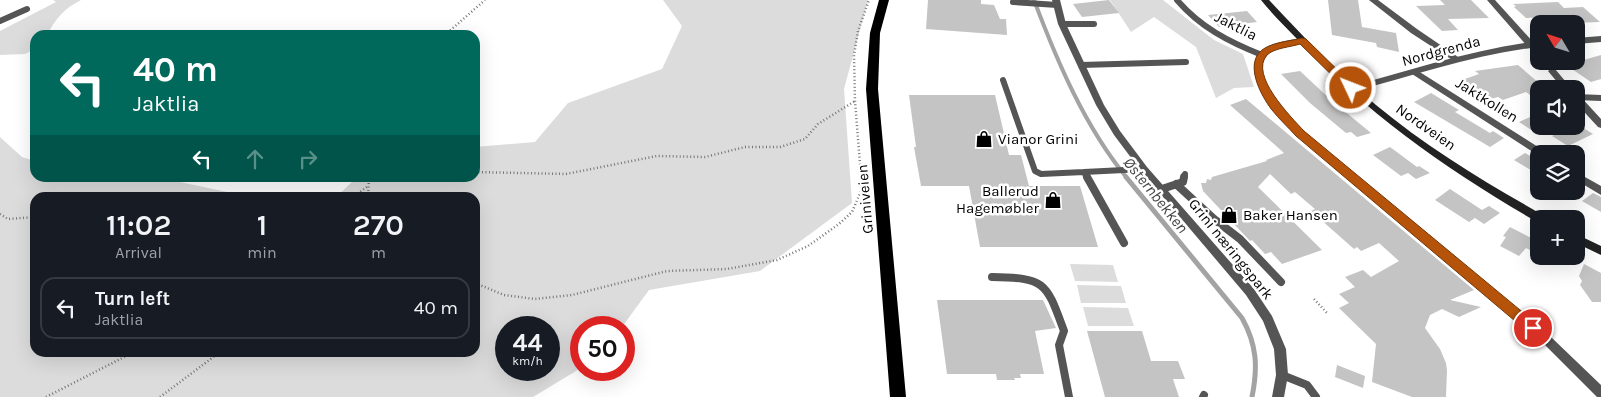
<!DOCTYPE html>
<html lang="en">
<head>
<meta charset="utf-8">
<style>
	body { margin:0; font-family:Karla,sans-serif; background:#20242c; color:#f1f3f6; height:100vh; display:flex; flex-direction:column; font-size:19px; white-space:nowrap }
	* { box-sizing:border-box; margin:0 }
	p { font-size:16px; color:#9ea1a6 }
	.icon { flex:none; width:28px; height:28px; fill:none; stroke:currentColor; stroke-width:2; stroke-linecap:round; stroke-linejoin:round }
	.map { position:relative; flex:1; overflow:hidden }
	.panel { position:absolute; left:30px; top:192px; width:450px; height:165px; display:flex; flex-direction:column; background:#171b24; border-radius:15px; box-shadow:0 5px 20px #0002 }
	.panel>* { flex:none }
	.guide { position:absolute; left:30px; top:30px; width:450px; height:152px; border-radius:15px; box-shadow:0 5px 20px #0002; background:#00695c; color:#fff; overflow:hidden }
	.needle { width:32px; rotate:308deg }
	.tools { position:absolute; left:1530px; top:15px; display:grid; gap:10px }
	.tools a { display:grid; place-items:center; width:55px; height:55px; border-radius:10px; background:#171b24; box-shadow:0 5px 20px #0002; font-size:25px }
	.speed { position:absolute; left:495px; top:316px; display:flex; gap:10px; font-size:25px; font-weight:700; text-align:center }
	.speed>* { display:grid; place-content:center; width:65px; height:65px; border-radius:50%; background:#171b24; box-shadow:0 5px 20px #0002; line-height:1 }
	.speed small { font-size:12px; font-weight:400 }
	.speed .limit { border:8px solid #d22; background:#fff; color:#111 }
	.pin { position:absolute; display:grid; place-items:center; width:42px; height:42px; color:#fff; margin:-21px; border:2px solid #fff; border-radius:50%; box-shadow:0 1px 5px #0007 }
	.me { position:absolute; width:55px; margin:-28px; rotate:313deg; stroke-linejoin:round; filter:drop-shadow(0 0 4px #0008) }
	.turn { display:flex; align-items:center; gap:18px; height:105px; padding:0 20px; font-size:22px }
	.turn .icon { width:65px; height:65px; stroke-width:2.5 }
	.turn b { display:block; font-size:35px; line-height:42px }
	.lanes { display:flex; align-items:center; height:48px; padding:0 20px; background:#0003; justify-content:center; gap:25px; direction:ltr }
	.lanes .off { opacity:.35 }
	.eta { display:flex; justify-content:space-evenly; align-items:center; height:85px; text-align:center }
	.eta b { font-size:30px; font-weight:600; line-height:35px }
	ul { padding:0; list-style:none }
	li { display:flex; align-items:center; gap:15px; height:62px; margin:0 10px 8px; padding:0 10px; border:2px solid #363941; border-radius:15px }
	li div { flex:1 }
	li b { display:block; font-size:19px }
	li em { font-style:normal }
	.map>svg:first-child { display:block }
	.green { fill:#dcdcdc; fill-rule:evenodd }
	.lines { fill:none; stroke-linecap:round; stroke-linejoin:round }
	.stream-far1 { stroke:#a3a3a3; stroke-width:4 }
	.stream { stroke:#a3a3a3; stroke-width:5 }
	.building { fill:#c4c4c4 }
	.path { stroke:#777; stroke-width:2.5; stroke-dasharray:1 2.5; stroke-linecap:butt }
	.service-far1 { stroke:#555; stroke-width:6 }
	.service { stroke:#555; stroke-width:8 }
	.minor { fill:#555; fill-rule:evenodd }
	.tertiary { fill:#555; fill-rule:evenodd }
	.secondary { fill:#222; fill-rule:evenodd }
	.primary { fill:#000; fill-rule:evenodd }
	.route { fill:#b45309; stroke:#753606 }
	.labels { text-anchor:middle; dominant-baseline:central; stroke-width:5; stroke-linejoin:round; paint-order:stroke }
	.street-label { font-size:15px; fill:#000; stroke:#fff }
	.poi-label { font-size:15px; fill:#000; stroke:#fff; text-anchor:start }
	.water-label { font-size:16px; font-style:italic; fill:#444; stroke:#fff }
</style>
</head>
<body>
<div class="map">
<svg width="1601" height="397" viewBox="0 0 1601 397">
	<rect width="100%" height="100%" fill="#fff"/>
	<path class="green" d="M53,0h28c-16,8 -26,19 -34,35h-12v14l-10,5 -25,1v-24l56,-29z
		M663,0h205l-24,89 8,114 -92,68 -111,19 -27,37 -41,1v40l-48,29h-533v-260l22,20 13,4v17h134l6,3 76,16 -216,1v154h440v-154l-139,-1 16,-15 10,-4h113v-31l60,-5 33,-39 94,-34 20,-43zM506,328h43v42h-43z
		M1110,0h53l51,40 29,14 11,33 -20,1 -18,10 -20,-51 -42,-30 -23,15z
		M1070,264l43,1 5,17 -43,-1z
		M1077,285l44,1 5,17h-45z
		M1083,307l45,1 6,18h-46z"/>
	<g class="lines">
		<path class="stream-far1" d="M1034,0c23,61 51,127 93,178"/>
		<path class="stream" d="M1126,177l116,141c15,27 16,49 10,79"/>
	</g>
	<path class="building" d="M928,0h53v4l13,1 6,14h6l1,16 -81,-6z
		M1109,0l10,13 -37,4 -9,-13z
		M1328,0h30l4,27 34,6 3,19 -22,-5 -1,-4 -44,-8z
		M1440,0h31l18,18 -41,1 10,11 -16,1 -26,-25 29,-1z
		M1558,2l6,6 19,-1 17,15 -25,1 -8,-7 -41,2 -12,-11 2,-1 -3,-2z
		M1247,11l10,11 -38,5 -11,-12z
		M1601,55v24l-10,3 -25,-17z
		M1518,65l28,24h-7v13l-13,-10 -23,8 -5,-3 -7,2 -29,-19 17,-6 -4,-3z
		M1300,71l31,29 40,33 -14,4 -6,-5 -5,1 -36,-30 -29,-29z
		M1431,93l28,17 -4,2 35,21 3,-2 11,7 -14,9 -76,-45z
		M909,95h86l14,60h12l8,31h51l18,61h-118l-11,-61h-48l-7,-39h2z
		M1246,99l228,191 -24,10 31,7 -22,10 -17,-8 -12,6 -5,13 15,21 6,14 1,7 -1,27h-34l-40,-15 4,-38 -37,-36 10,-5 -10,-9 16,-7 -10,-10 18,-7 8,7 28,-16 -20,-18 -18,8 -4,-4 -3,2 -43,-38 4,-2 -20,-17 -4,2 -21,-20 -12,13 64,63 -40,14 -11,-12 -6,2 -13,-14 -2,1 -47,-50 -2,-8h5l1,-4 4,1 1,-3 55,-16 -1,-1 18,-7 -54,-48z
		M1539,113v22l-20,-13z
		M1577,124l16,10 -25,12 -16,-10z
		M1390,147l27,20 2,-1 11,7 -14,6 -8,-6 -7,3 -28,-21z
		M1525,153l14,8v14l-25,-15z
		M1450,189l32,21 7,-4 11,7 -16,11 -9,-6 -6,4 -34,-22z
		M1593,193l8,4v15l-19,-11z
		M1510,227l29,15v13l-13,-7 -7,8 -19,-10 6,-9 -3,-1z
		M1584,264l17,9v29h-9l-12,-17 2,-4 -3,-5z
		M937,300h106l13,28 -21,3 9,43h-24l1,4h-7l1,2h-18l-1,-6h-49z
		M1087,331h55l9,30h27l7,18h-12l6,18h-74z
		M1337,365l28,11 -2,12 -28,-11z"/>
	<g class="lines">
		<path class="path" d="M445,35l40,-35
			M1534,55l5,4
			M475,172l91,2 91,-18 48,1 40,-10h35l25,-8 13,-15 37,-23
			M352,198l16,-12
			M368,198l1,-20
			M0,214l8,5 27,-2
			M475,283l29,12 31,4 37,-4 95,-24 60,-2 50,-9 31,-14 31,-22 13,-12 10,-23 -7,-88 -1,-46 4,-24 11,-31
			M1314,299l14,15
			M46,397l88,-45
			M160,397l60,-45"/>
		<path class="service-far1" d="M1177,0c23,27 52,42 85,55
			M1013,2l44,3
			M0,21l27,-12
			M1062,24h32
			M1081,65l105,-3
			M1003,80l32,91 6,3 43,-2 3,6
			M1576,97l25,1
			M1084,172l60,-3
			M1184,178l1,-4"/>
		<path class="service" d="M1087,177l37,66
			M1176,184l38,35 26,20 41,43
			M1162,189l21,-7 1,-5
			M992,277c54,1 54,5 72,54l-5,14 10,52
			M1282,375l25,10 9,12
			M1203,397l1,-2"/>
		<path class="minor" d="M1052,0h8l6,24 38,81 16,26 27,36 107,122 18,27 14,33 2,26 -4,22h-12l4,-22 -2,-26 -11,-28 -17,-26 -105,-124 -27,-36 -18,-30 -38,-81z
			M1369,0h9l39,29 44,30 -1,2h-6l-43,-28z
			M1487,0h8l39,43v4h-6z
			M1297,39l5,-1 4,3 -1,2c-12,2 -24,2 -34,9 -27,18 18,65 32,79l249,207 49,47v12h-4l-53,-53 -247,-209c-32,-32 -78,-87 0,-96z
			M1552,68l3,1 17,20h-9l-15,-18z
			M1415,69l131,83 2,2h-9v2l-127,-82 -1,-2z
			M1576,94l3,1 22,24v9l-3,-1 -22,-24z
			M1576,172l25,14v9l-25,-15z"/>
		<path class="tertiary" d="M1601,36v6l-25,2v-6z
			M1539,41v6c-65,7 -125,29 -188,45l-4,-3 1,-2c63,-17 126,-38 191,-46z"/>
		<path class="secondary" d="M1261,0h8c34,36 68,73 107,105 52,43 110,78 169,111l1,3h-7v3h-2c-88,-51 -170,-108 -240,-183 -12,-13 -25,-25 -36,-39z
			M1576,234l25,12v9l-25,-12z"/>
		<path class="primary" d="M879,0h10l-9,33 -2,56 28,308h-16l-24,-308 4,-56z"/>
	</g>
	<path class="route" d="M1302,38l4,1 50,49 -5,4 -3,-1 -48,-47c-9,3 -26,4 -33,11 -18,20 24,62 37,76l233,193 2,4 -2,4 -4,1 -5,-1 -232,-196c-8,-9 -17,-17 -24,-26 -11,-14 -30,-49 -7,-62 10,-6 26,-7 37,-10z"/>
	<defs>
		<g id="shop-bare" transform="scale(1.35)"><path d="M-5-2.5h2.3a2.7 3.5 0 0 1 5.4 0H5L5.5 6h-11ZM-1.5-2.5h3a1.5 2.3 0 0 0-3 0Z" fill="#000" stroke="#fff" stroke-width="2.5" paint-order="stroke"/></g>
	</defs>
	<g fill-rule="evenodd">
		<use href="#shop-bare" x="984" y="139"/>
		<use href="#shop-bare" x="1053" y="200"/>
		<use href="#shop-bare" x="1229" y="215"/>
	</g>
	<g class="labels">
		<g class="street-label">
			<text transform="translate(1236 26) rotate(27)">Jaktlia</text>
			<text transform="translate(1441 51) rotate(-15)">Nordgrenda</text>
			<text transform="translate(1487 100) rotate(32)">Jaktkollen</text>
			<text transform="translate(1426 127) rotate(35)">Nordveien</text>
			<text transform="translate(865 199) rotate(-95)">Griniveien</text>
			<text transform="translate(1231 249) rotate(51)">Grini næringspark</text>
		</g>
		<g class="poi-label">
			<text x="998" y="139">Vianor Grini</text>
			<text x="1039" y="191" text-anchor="end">Ballerud<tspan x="1039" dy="17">Hagemøbler</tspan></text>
			<text x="1243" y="215">Baker Hansen</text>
		</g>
		<g class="water-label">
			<text transform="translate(1156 195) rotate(51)">Østernbekken</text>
		</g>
	</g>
</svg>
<div class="tools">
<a><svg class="needle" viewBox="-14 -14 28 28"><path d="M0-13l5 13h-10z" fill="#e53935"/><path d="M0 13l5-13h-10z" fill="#9ea1a6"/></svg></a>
<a><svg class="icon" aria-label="sound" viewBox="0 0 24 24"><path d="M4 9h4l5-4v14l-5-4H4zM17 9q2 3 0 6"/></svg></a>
<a><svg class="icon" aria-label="layers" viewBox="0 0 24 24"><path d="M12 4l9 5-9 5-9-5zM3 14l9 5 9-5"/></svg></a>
<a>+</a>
</div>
<div class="speed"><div>44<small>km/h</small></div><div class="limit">50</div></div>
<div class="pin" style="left:1533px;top:328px;background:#d93025"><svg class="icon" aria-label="arrive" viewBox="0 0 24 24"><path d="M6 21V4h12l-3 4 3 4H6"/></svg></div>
<svg class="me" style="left:1351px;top:88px" viewBox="-20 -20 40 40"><circle r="17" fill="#b45309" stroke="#fff" stroke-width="3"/><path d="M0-11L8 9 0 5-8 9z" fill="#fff"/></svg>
<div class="guide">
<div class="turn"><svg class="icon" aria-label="left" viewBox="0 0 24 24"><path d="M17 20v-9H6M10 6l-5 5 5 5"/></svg><div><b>40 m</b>Jaktlia</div></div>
<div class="lanes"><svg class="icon" aria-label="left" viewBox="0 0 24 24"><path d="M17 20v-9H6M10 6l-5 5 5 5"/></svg><svg class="icon off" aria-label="ahead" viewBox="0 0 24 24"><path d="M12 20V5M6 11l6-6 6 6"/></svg><svg class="icon off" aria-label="right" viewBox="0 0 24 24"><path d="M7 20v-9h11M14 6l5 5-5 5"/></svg></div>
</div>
<section class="panel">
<div class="eta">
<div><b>11:02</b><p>Arrival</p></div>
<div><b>1</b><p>min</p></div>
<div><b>270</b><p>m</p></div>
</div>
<ul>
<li><svg class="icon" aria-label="left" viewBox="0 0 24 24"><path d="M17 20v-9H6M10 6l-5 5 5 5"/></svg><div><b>Turn left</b><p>Jaktlia</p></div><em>40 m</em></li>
</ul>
</section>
</div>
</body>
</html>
